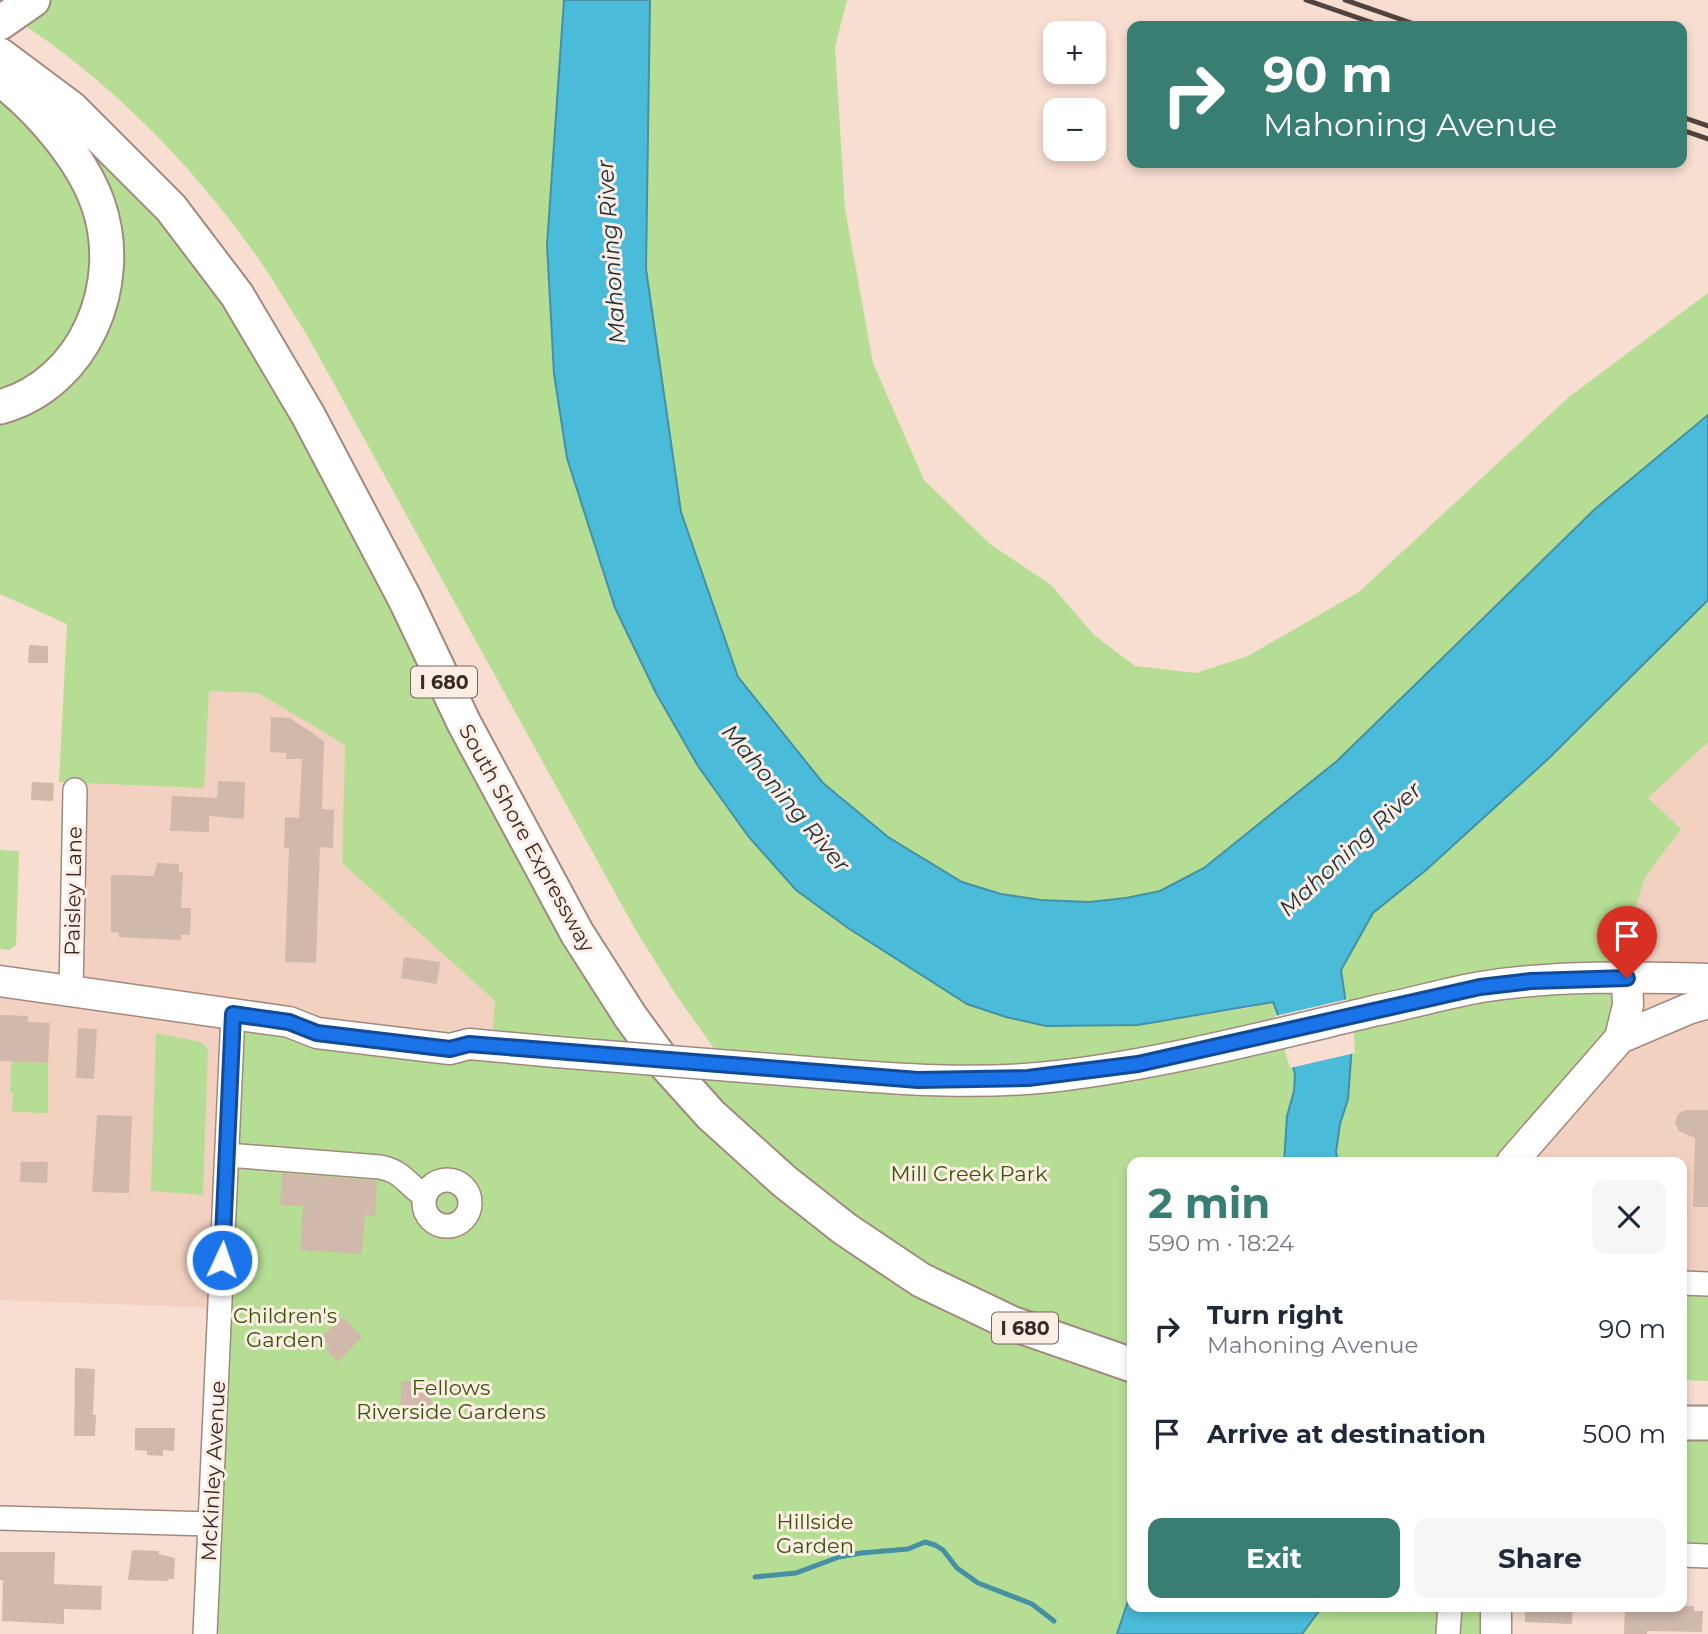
<!DOCTYPE html>
<html lang="en">
<head>
<meta charset="utf-8">
<style>
	body { margin:0; font-family:Montserrat,sans-serif; background:#f6f6f7; color:#1f2937; height:100vh; display:flex; flex-direction:column; font-size:26px; white-space:nowrap }
	* { box-sizing:border-box; margin:0 }
	p { font-size:23px; color:#747a83 }
	.icon { flex:none; width:38px; height:38px; fill:none; stroke:currentColor; stroke-width:2; stroke-linecap:round; stroke-linejoin:round }
	.map { position:relative; flex:1; overflow:hidden }
	.drawer { position:absolute; left:1127px; top:1157px; width:560px; height:455px; display:flex; flex-direction:column; background:#fff; border-radius:14px; box-shadow:0 4px 10px #0003 }
	.drawer>* { flex:none }
	.top-card { position:absolute; left:1127px; top:21px; width:560px; height:147px; border-radius:14px; box-shadow:0 4px 10px #0003; background:#397e72; color:#fff; overflow:hidden }
	.buttons { position:absolute; left:1043px; top:21px; display:grid; gap:14px }
	.buttons a { display:grid; place-items:center; width:63px; height:63px; border-radius:14px; background:#fff; box-shadow:0 4px 10px #0003; font-size:35px }
	.pin { position:absolute; display:grid; place-items:center; width:60px; height:60px; color:#fff; margin:-72px -30px; border-radius:50% 50% 50% 0; rotate:-45deg; box-shadow:0 0 7px #0007 }
	.pin .icon { rotate:45deg }
	.me { position:absolute; width:77px; margin:-38px; rotate:3deg; stroke-linejoin:round; filter:drop-shadow(0 0 5px #0008) }
	.turn { display:flex; align-items:center; gap:24px; height:147px; padding:0 21px; font-size:32px }
	.turn .icon { width:91px; height:91px; stroke-width:2.5 }
	.turn b { display:block; font-size:49px; line-height:60px }
	.round { display:grid; place-items:center; flex:none; width:74px; height:74px; border-radius:14px; background:#f6f6f7 }
	.overview { display:flex; align-items:center; justify-content:space-between; height:119px; padding:0 21px }
	h1 { font-size:42px; font-weight:700; line-height:52px; color:#397e72 }
	.primary-button { display:flex; gap:14px; margin-top:auto; padding:14px 21px }
	.primary-button a { flex:1; height:80px; border-radius:14px; background:#397e72; color:#fff; font-size:28px; font-weight:700; line-height:80px; text-align:center }
	.primary-button a+a { background:#f6f6f7; color:#1f2937 }
	ul { padding:0; list-style:none }
	li { display:flex; align-items:center; gap:21px; height:105px; padding:0 21px }
	li div { flex:1 }
	li b { display:block; font-size:26px }
	li em { font-style:normal }
	.map>svg:first-child { display:block }
	.built { fill:#f3d1c1 }
	.green { fill:#b5de94 }
	.water { fill:#4bbbda; stroke:#4590a4; stroke-width:2 }
	.pier { fill:#f8ddd1 }
	.lines { fill:none; stroke-linecap:round; stroke-linejoin:round }
	.stream { stroke:#4590a4; stroke-width:5 }
	.building { fill:#d0b9aa }
	.minor-casing { stroke:#a2897e; stroke-width:26 }
	.major-casing { stroke:#a2897e; stroke-width:33 }
	.highway-casing { stroke:#a2897e; stroke-width:37 }
	.minor { stroke:#fff; stroke-width:23 }
	.major { stroke:#fff; stroke-width:30 }
	.highway { stroke:#fff; stroke-width:33 }
	.rail { stroke:#51443e; stroke-width:5 }
	.major-bridge-casing { stroke:#a2897e; stroke-width:33; stroke-linecap:butt }
	.major-bridge { stroke:#fff; stroke-width:30 }
	.route-casing { stroke:#114b97; stroke-width:18 }
	.route { stroke:#1a73e8; stroke-width:12 }
	.labels { text-anchor:middle; dominant-baseline:central; stroke-width:6; stroke-linejoin:round; paint-order:stroke }
	.shield { fill:#fdede5; stroke:#726660; stroke-width:2 }
	.shield-label { font-size:19px; font-weight:bold; fill:#362c27 }
	.street-label { font-size:21px; fill:#362c27; stroke:#fdede5 }
	.park-label { font-size:21px; fill:#335705; stroke:#fdede5 }
	.water-label { font-size:23px; font-style:italic; fill:#1c3036; stroke:#fdede5 }
</style>
</head>
<body>
<div class="map">
<svg width="1708" height="1634" viewBox="0 0 1708 1634">
	<rect width="100%" height="100%" fill="#f8ddd1"/>
	<path class="built" d="M209,691l49,2 87,52 -3,118 153,138 -4,45 -271,262 -220,-8v-319l71,10 4,-208z
		M1708,742v542l-26,-1v-121h-170l115,-184 2,-49 16,-52 36,-48 -34,-31z"/>
	<path class="green" d="M33,0h531l-17,245 2,48 18,165 48,150 41,85 140,197 52,38 119,76 79,22 92,-1 110,-17 93,-38 32,-57 52,-42 122,-111 161,-160v142l-60,56 33,31 -36,48 -16,52 -1,76 -116,157h-380v444l364,1v27h-1291l28,-620 258,32 4,-45 -153,-138 3,-118 -87,-52 -49,-2 -5,97 -145,-6 8,-158 -67,-30v-539l171,153 491,852 63,4 -49,-69 -41,-66 -328,-594c-17,-26 -32,-53 -49,-77 -67,-95 -150,-180 -248,-242z
		M650,0h197l-12,47 10,162 28,154 51,117 66,64 61,41 43,50 41,31 61,7 52,-17 111,-64 210,-195 139,-104v122l-58,47 -177,164 -58,61 -78,74 -133,107 -44,23 -34,7 -37,4 -48,-2 -40,-6 -39,-12 -74,-45 -65,-54 -85,-106 -57,-165 -35,-243z
		M0,850l19,1 -3,94 -7,5 -9,-1z
		M156,1033l45,9 7,7 -5,146 -52,-4z
		M12,1035l9,27 27,1v50l-36,-1 1,-19h-3z
		M1682,1283l26,1v97l-26,-1z
		M1682,1423h26v133l-26,-1z"/>
	<path class="water" d="M564,0h86l-4,269 35,243 57,165 85,106 65,54 74,45 39,12 40,6 48,2 37,-4 34,-7 44,-23 133,-107 258,-252 113,-94v185l-161,160 -122,111 -52,42 -32,57 11,75 -4,54 -8,25 -4,28 2,10h-54l3,-46 7,-25 1,-17 -15,-54 -7,-18 -135,23 -92,1 -40,-9 -39,-13 -119,-76 -52,-38 -48,-54 -50,-70 -42,-73 -41,-85 -48,-150 -13,-84 -7,-129z
		M1132,1589v17l190,1 -20,27h-185z"/>
	<path class="pier" d="M1348,999l5,21 2,33 -65,15 -15,-52z"/>
	<g class="lines">
		<path class="stream" d="M755,1577l41,-4 43,-16 22,-4 47,-4 17,-7 10,3 8,5 14,18 21,15 54,21 22,17"/>
	</g>
	<path class="building" d="M29,645l19,1v17h-20z
		M271,717l19,1 34,23 -2,68 12,1 -1,38 -13,-1 -4,116 -31,-1 4,-114h-5l1,-31 14,1 3,-59h-16l1,-6 -17,-1z
		M218,781l27,1 -1,37 -35,-3v16l-39,-1 2,-35 45,2z
		M32,782l22,1 -1,18 -22,-1z
		M157,863l22,1v8h4l-2,36h10l-1,27h-9v5l-62,-3v-4l-8,-1v-57l43,1z
		M404,957l36,5 -3,22 -36,-6z
		M0,1015l28,1v6l22,1 -2,40 -48,-2z
		M78,1028l19,1 -3,50 -18,-1z
		M1685,1110h23v97h-15l2,-69 -16,-7 -4,-8 3,-9z
		M97,1115l35,1 -3,77 -37,-1z
		M21,1162h27l-1,21 -27,-1z
		M282,1173l95,8 -2,35 -10,-1 -3,39 -62,-4 3,-44 -23,-1z
		M343,1317l19,20 -24,25 -12,-13 3,-3 -8,-9z
		M75,1368l20,1 -2,46h3l-1,21h-21z
		M401,1381l31,1 -1,30 -31,-1z
		M135,1428h40l-1,23 -11,-1v6l-16,-1v-4l-12,-1z
		M132,1550l27,1v3l16,4 -1,21h-6v2l-40,-1z
		M0,1552h55l-1,32 48,2 -1,24 -37,-1v15l-62,-3 1,-41h-3z
		M1525,1606h48l-1,18 -47,-2z
		M1625,1606h69v5h9l-1,21 -55,-1v3h-23z"/>
	<g class="lines">
		<g class="minor-casing">
			<path id="minor" d="M71,991l4,-201
				M227,1155l153,12c25,5 25,17 45,29
				M424 1203a23 23 0 1 1 46 0a23 23 0 1 1-46 0Z
				M1682,1283l26,1
				M0,1518l210,6
				M1682,1555l26,1
				M205,1634l28,-620
				M1448,1634l2,-28"/>
		</g>
		<g class="major-casing">
			<path id="major" d="M0,981l289,41 28,11 133,16 19,-5 87,8
				M1620,1038l68,-29 20,-6
				M757,1068c100,7 201,20 301,8 108,-13 214,-41 320,-66 35,-7 69,-17 103,-23 75,-12 152,-10 227,-8
				M1512,1162l108,-124 8,-33 -1,-27
				M1496,1634v-28"/>
		</g>
		<g class="highway-casing">
			<path id="highway" d="M0,23l33,-23
				M0,55l71,53 100,100 66,87 71,120 97,184 59,124 113,210 53,83 35,48 46,51 73,66 61,48 76,51 90,43 121,42
				M0,79c38,29 82,79 98,125 28,80 -13,180 -98,203
				M1682,1423h26"/>
		</g>
		<use href="#minor" class="minor"/>
		<use href="#major" class="major"/>
		<use href="#highway" class="highway"/>
		<path class="rail" d="M1306,0l76,26
			M1345,0l75,26
			M1682,117l26,9
			M1682,130l26,9"/>
		<g class="major-bridge-casing">
			<path id="major-bridge" d="M556,1052l201,16"/>
		</g>
		<use href="#major-bridge" class="major-bridge"/>
	</g>
	<g class="lines">
		<g class="route-casing">
			<path id="route" d="M222,1260l11,-246 56,8 28,11 133,16 19,-5 449,36 110,-2 110,-14 342,-77 51,-6 96,-3"/>
		</g>
		<use href="#route" class="route"/>
	</g>
	<g class="labels">
		<g class="shield">
			<rect x="411" y="666.5" width="66" height="31" rx="5"/>
			<rect x="992" y="1312.5" width="66" height="31" rx="5"/>
		</g>
		<g class="shield-label">
			<text x="444" y="682">I 680</text>
			<text x="1025" y="1328">I 680</text>
		</g>
		<g class="street-label">
			<text transform="translate(527 838) rotate(61)">South Shore Expressway</text>
			<text transform="translate(73 891) rotate(-89)">Paisley Lane</text>
			<text transform="translate(213 1471) rotate(-87)">McKinley Avenue</text>
		</g>
		<g class="park-label">
			<text x="969" y="1173">Mill Creek Park</text>
			<text x="285" y="1315">Children's<tspan x="285" dy="24">Garden</tspan></text>
			<text x="451" y="1387">Fellows<tspan x="451" dy="24">Riverside Gardens</tspan></text>
			<text x="815" y="1521">Hillside<tspan x="815" dy="24">Garden</tspan></text>
		</g>
		<g class="water-label">
			<text transform="translate(611 252) rotate(-94)">Mahoning River</text>
			<text transform="translate(786 798) rotate(50)">Mahoning River</text>
			<text transform="translate(1350 849) rotate(-43)">Mahoning River</text>
		</g>
	</g>
</svg>
<div class="buttons">
<a>+</a>
<a>−</a>
</div>
<div class="pin" style="left:1627px;top:978px;background:#d93025"><svg class="icon" aria-label="arrive" viewBox="0 0 24 24"><path d="M6 21V4h12l-3 4 3 4H6"/></svg></div>
<svg class="me" style="left:222px;top:1260px" viewBox="-20 -20 40 40"><circle r="17" fill="#1a73e8" stroke="#fff" stroke-width="3"/><path d="M0-11L8 9 0 5-8 9z" fill="#fff"/></svg>
<div class="top-card">
<div class="turn"><svg class="icon" aria-label="right" viewBox="0 0 24 24"><path d="M7 20v-9h11M14 6l5 5-5 5"/></svg><div><b>90 m</b>Mahoning Avenue</div></div>
</div>
<section class="drawer">
<div class="overview"><div><h1>2 min</h1><p>590 m · 18:24</p></div><a class="round"><svg class="icon" aria-label="close" viewBox="0 0 24 24"><path d="M6 6l12 12M18 6L6 18"/></svg></a></div>
<ul>
<li><svg class="icon" aria-label="right" viewBox="0 0 24 24"><path d="M7 20v-9h11M14 6l5 5-5 5"/></svg><div><b>Turn right</b><p>Mahoning Avenue</p></div><em>90 m</em></li>
<li><svg class="icon" aria-label="arrive" viewBox="0 0 24 24"><path d="M6 21V4h12l-3 4 3 4H6"/></svg><div><b>Arrive at destination</b></div><em>500 m</em></li>
</ul>
<div class="primary-button"><a>Exit</a><a>Share</a></div>
</section>
</div>
</body>
</html>
